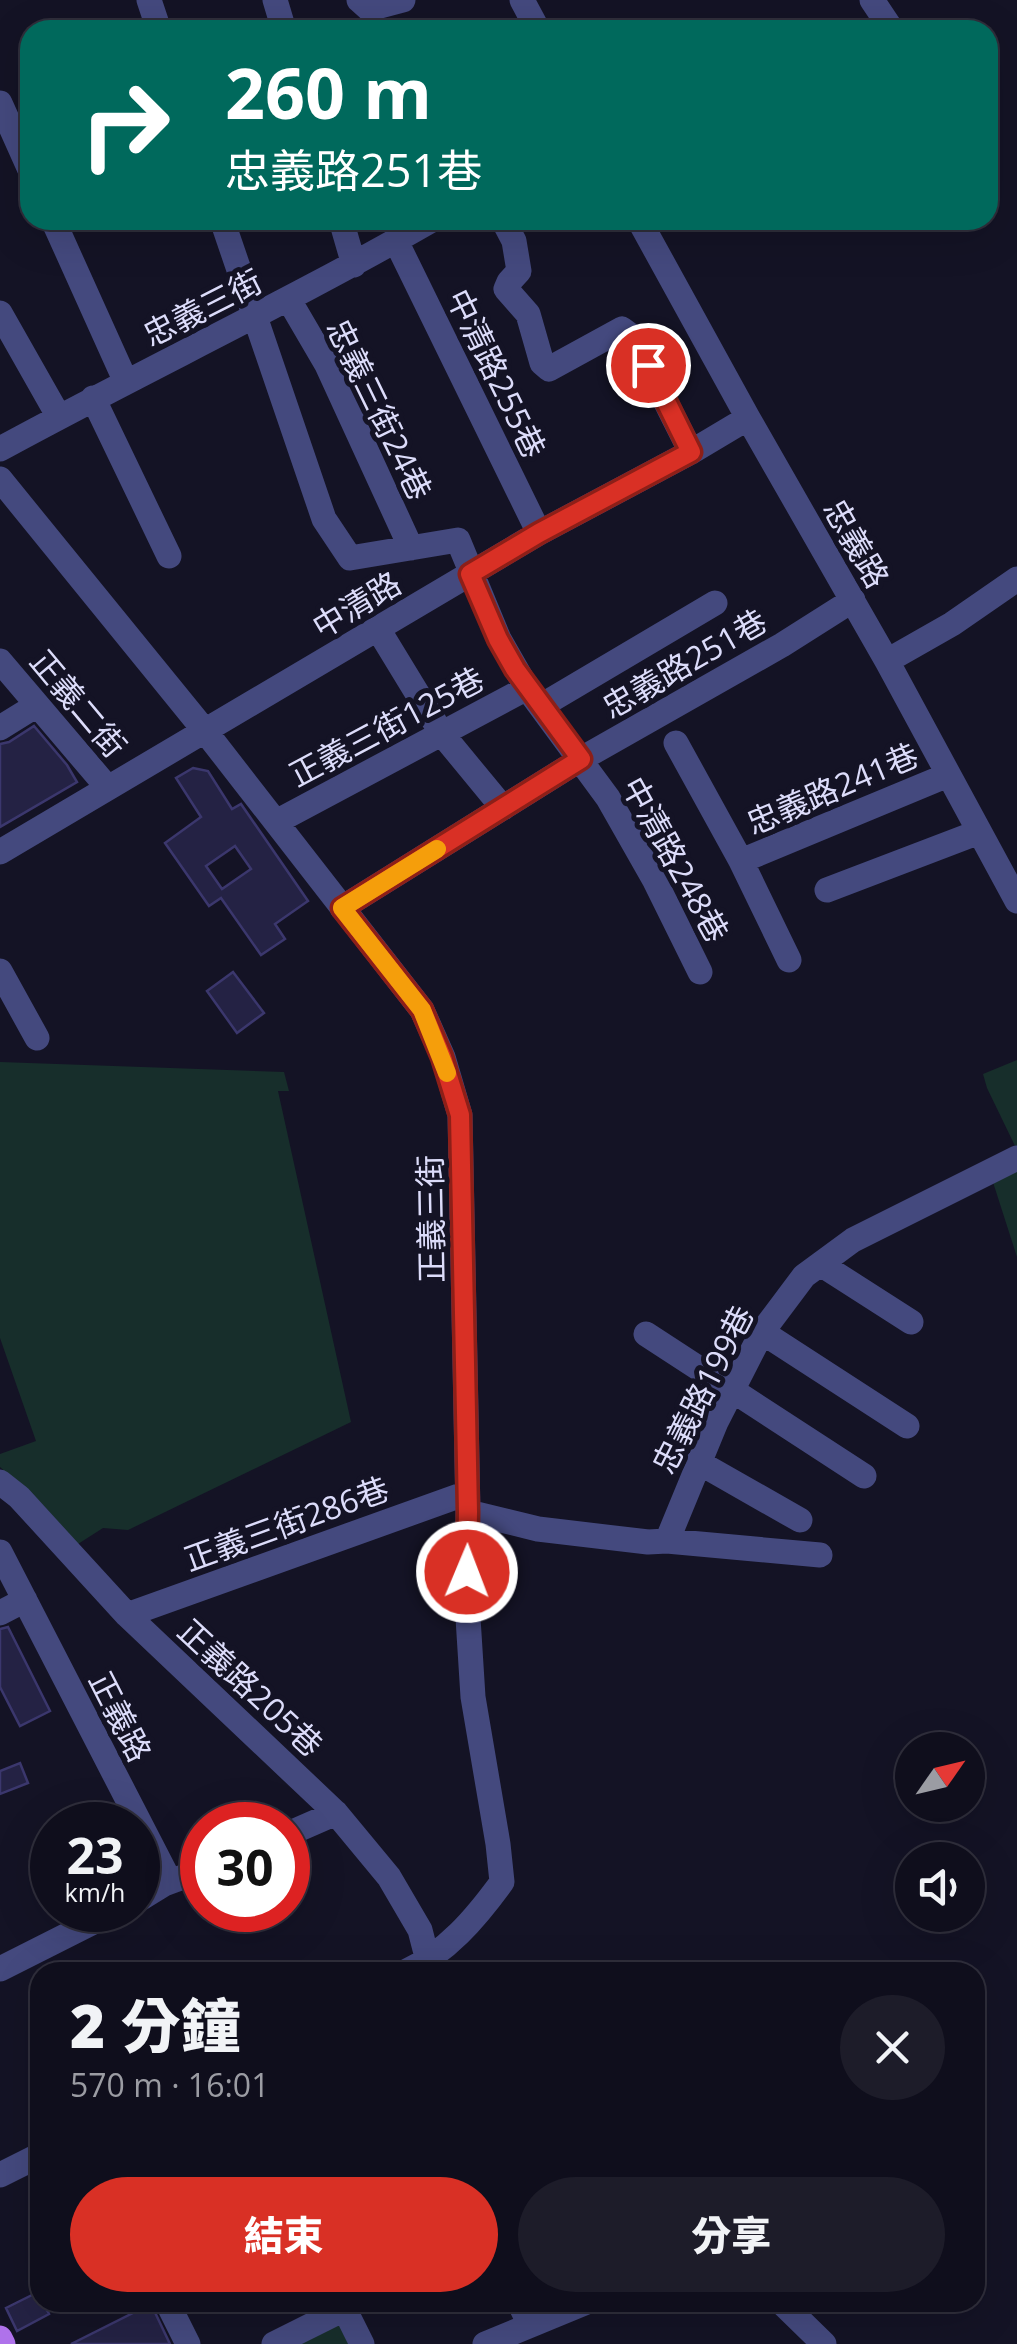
<!DOCTYPE html>
<html lang="zh-TW">
<head>
<meta charset="utf-8">
<style>
	body { margin:0; font-family:"Open Sans","Noto Sans TC",sans-serif; background:#1d1c29; color:#f1f3f6; height:100vh; display:flex; flex-direction:column; font-size:38px; white-space:nowrap }
	* { box-sizing:border-box; margin:0 }
	p { font-size:32px; color:#9b9ca3 }
	.icon { flex:none; width:55px; height:55px; fill:none; stroke:currentColor; stroke-width:2; stroke-linecap:round; stroke-linejoin:round }
	.map { position:relative; flex:1; overflow:hidden }
	.side { position:absolute; left:30px; top:1962px; width:955px; height:350px; display:flex; flex-direction:column; background:#0f0e1c; border-radius:30px; box-shadow:0 10px 40px #0002,0 0 0 2px #2f2e3b }
	.side>* { flex:none }
	.guide { position:absolute; left:20px; top:20px; width:978px; height:210px; border-radius:30px; box-shadow:0 10px 40px #0002,0 0 0 2px #2f2e3b; background:#00695c; color:#fff; overflow:hidden }
	.needle { width:65px; rotate:56deg }
	.tools { position:absolute; left:895px; top:1732px; display:grid; gap:20px }
	.tools a { display:grid; place-items:center; width:90px; height:90px; border-radius:50%; background:#0f0e1c; box-shadow:0 10px 40px #0002,0 0 0 2px #2f2e3b; font-size:50px }
	.speed { position:absolute; left:30px; top:1802px; display:flex; gap:20px; font-size:50px; font-weight:700; text-align:center }
	.speed>* { display:grid; place-content:center; width:130px; height:130px; border-radius:50%; background:#0f0e1c; box-shadow:0 10px 40px #0002,0 0 0 2px #2f2e3b; line-height:1 }
	.speed small { font-size:25px; font-weight:400 }
	.speed .limit { border:15px solid #d22; background:#fff; color:#111 }
	.pin { position:absolute; display:grid; place-items:center; width:85px; height:85px; color:#fff; margin:-42px; border:5px solid #fff; border-radius:50%; box-shadow:0 2px 10px #0007 }
	.me { position:absolute; width:110px; margin:-55px; rotate:1deg; stroke-linejoin:round; filter:drop-shadow(0 0 8px #0008) }
	.turn { display:flex; align-items:center; gap:35px; height:210px; padding:0 40px; font-size:45px }
	.turn .icon { width:130px; height:130px; stroke-width:2.5 }
	.turn b { display:block; font-size:70px; line-height:85px }
	.round { display:grid; place-items:center; flex:none; width:105px; height:105px; border-radius:52px; background:#1d1c29 }
	.head { display:flex; align-items:center; justify-content:space-between; height:170px; padding:0 40px }
	h1 { font-size:60px; font-weight:800; line-height:75px }
	.cta { display:flex; gap:20px; margin-top:auto; padding:20px 40px }
	.cta a { flex:1; height:115px; border-radius:60px; background:#d93025; color:#fff; font-size:40px; font-weight:800; line-height:115px; text-align:center }
	.cta a+a { background:#1d1c29; color:#f1f3f6 }
	.map>svg:first-child { display:block }
	.green { fill:#172e2b }
	.building { fill:#242244; stroke:#3b376d; stroke-width:2.5; fill-rule:evenodd }
	.lines { fill:none; stroke-linecap:round; stroke-linejoin:round }
	.minor { stroke:#44497e; stroke-width:25 }
	.major { stroke:#af72eb; stroke-width:25 }
	.route-casing { stroke:#8d1f18; stroke-width:25 }
	.route { stroke:#d93025; stroke-width:18 }
	.slow { stroke:#f59e0b; stroke-width:18 }
	.labels { text-anchor:middle; dominant-baseline:central; stroke-width:10; stroke-linejoin:round; paint-order:stroke }
	.street-label { font-size:32px; fill:#dcdcfa; stroke:#141325 }
</style>
</head>
<body>
<div class="map">
<svg width="1017" height="2344" viewBox="0 0 1017 2344">
	<rect width="100%" height="100%" fill="#141325"/>
	<path class="green" d="M1017,1060v90l-30,-62 -4,-14z
		M0,1062l284,10 5,19h-11l73,331 -223,108 -25,-2 -25,16 -35,-39 -43,-38v-13l36,-13 -36,-103z
		M1017,1162v95l-26,-81z
		M344,2309l18,35h-88z"/>
	<path class="building" d="M34,726l33,39 10,17 -77,45v-83l9,-2z
		M193,768l15,3 24,38 9,-5 67,97 -33,23 10,15 -24,16 -40,-57 -12,8 -44,-63 36,-26 -25,-39zM235,846l16,23 -29,20 -16,-23z
		M233,972l31,41 -27,20 -30,-42z
		M8,1627l42,84 -30,15 -20,-39v-58z
		M20,1763l8,20 -28,11v-23z
		M38,2292l2,10h3l6,12 -32,17 -11,-23z
		M151,2304l19,40h-99z"/>
	<g class="lines">
		<path class="minor" d="M149,0l10,30
			M275,0l9,30
			M359,0l10,9 34,-9
			M522,0l16,30
			M872,0l20,30
			M0,103l30,67
			M53,220l73,162
			M222,220l102,299 26,39 108,-18 41,99 28,49 81,110 46,81 46,93
			M341,220l13,45
			M503,220l11,21 5,30 -10,11 -3,7 22,25 14,49 7,6 73,-40 11,8 58,115
			M639,220l109,198 139,243 130,240
			M396,241l143,292
			M289,300l38,65 84,183
			M0,313l59,104
			M93,398l76,158
			M0,449c143,-78 291,-148 432,-229
			M0,479l205,252 217,279 21,47 17,58 8,397 -1,90 6,95 25,147 4,38c-27,37 -55,70 -97,90
			M378,629l64,105 61,74
			M0,661l108,127
			M887,661l65,-37 65,-45
			M541,706l174,-103
			M0,728l37,-23
			M676,743l65,118 48,99
			M276,822l251,-134
			M0,852l539,-319 152,-81 57,-34
			M741,861l207,-86
			M827,890l152,-58
			M342,908l239,-149 201,-114 71,-45
			M0,971l37,67
			M822,1265l89,57
			M762,1332l145,94
			M646,1334l218,142
			M698,1462l102,58
			M0,1482l19,15 108,118 209,198 53,64 31,53 8,31 9,8
			M468,1512l70,17 110,13 19,-1 153,14
			M667,1541l49,-119 46,-90 42,-56 49,-36 164,-82
			M0,1552l165,320 -1,12 -26,16
			M0,1613l25,-13
			M127,1615l340,-122
			M288,1834l48,-21
			M164,1884l38,-14
			M0,1969l117,-59
			M0,2175l40,-20
			M167,2302l21,42
			M341,2302l21,42
			M519,2302l11,23
			M781,2302l43,42
			M274,2344l70,-35
			M485,2344l102,-42"/>
		<path class="major" d="M0,2338l3,6"/>
	</g>
	<g class="lines">
		<g class="route-casing">
			<path id="route" d="M467,1572l1,-60 -8,-397 -18,-58 -20,-47 -80,-102 239,-149 -66,-90 -17,-30 -28,-65 69,-41 152,-81 -43,-87"/>
		</g>
		<use href="#route" class="route"/>
		<path class="slow" d="M437,849l-95,59 80,102 25,63"/>
	</g>
	<g class="labels">
		<g class="street-label">
			<text transform="translate(202 307) rotate(-27)">忠義三街</text>
			<text transform="translate(497 373) rotate(64)">中清路255巷</text>
			<text transform="translate(380 409) rotate(64)">忠義三街24巷</text>
			<text transform="translate(857 543) rotate(60)">忠義路</text>
			<text transform="translate(356 604) rotate(-31)">中清路</text>
			<text transform="translate(684 663) rotate(-30)">忠義路251巷</text>
			<text transform="translate(79 703) rotate(50)">正義二街</text>
			<text transform="translate(386 726) rotate(-28)">正義三街125巷</text>
			<text transform="translate(832 788) rotate(-23)">忠義路241巷</text>
			<text transform="translate(676 859) rotate(61)">中清路248巷</text>
			<text transform="translate(430 1219) rotate(-91)">正義三街</text>
			<text transform="translate(702 1389) rotate(-63)">忠義路199巷</text>
			<text transform="translate(286 1523) rotate(-20)">正義三街286巷</text>
			<text transform="translate(251 1687) rotate(43)">正義路205巷</text>
			<text transform="translate(121 1716) rotate(63)">正義路</text>
		</g>
	</g>
</svg>
<div class="tools">
<a><svg class="needle" viewBox="-14 -14 28 28"><path d="M0-13l5 13h-10z" fill="#e53935"/><path d="M0 13l5-13h-10z" fill="#9b9ca3"/></svg></a>
<a><svg class="icon" aria-label="sound" viewBox="0 0 24 24"><path d="M4 9h4l5-4v14l-5-4H4zM17 9q2 3 0 6"/></svg></a>
</div>
<div class="speed"><div>23<small>km/h</small></div><div class="limit">30</div></div>
<div class="pin" style="left:648px;top:365px;background:#d93025"><svg class="icon" aria-label="arrive" viewBox="0 0 24 24"><path d="M6 21V4h12l-3 4 3 4H6"/></svg></div>
<svg class="me" style="left:467px;top:1572px" viewBox="-20 -20 40 40"><circle r="17" fill="#d93025" stroke="#fff" stroke-width="3"/><path d="M0-11L8 9 0 5-8 9z" fill="#fff"/></svg>
<div class="guide">
<div class="turn"><svg class="icon" aria-label="right" viewBox="0 0 24 24"><path d="M7 20v-9h11M14 6l5 5-5 5"/></svg><div><b>260 m</b>忠義路251巷</div></div>
</div>
<section class="side">
<div class="head"><div><h1>2 分鐘</h1><p>570 m · 16:01</p></div><a class="round"><svg class="icon" aria-label="close" viewBox="0 0 24 24"><path d="M6 6l12 12M18 6L6 18"/></svg></a></div>
<div class="cta"><a>結束</a><a>分享</a></div>
</section>
</div>
</body>
</html>
